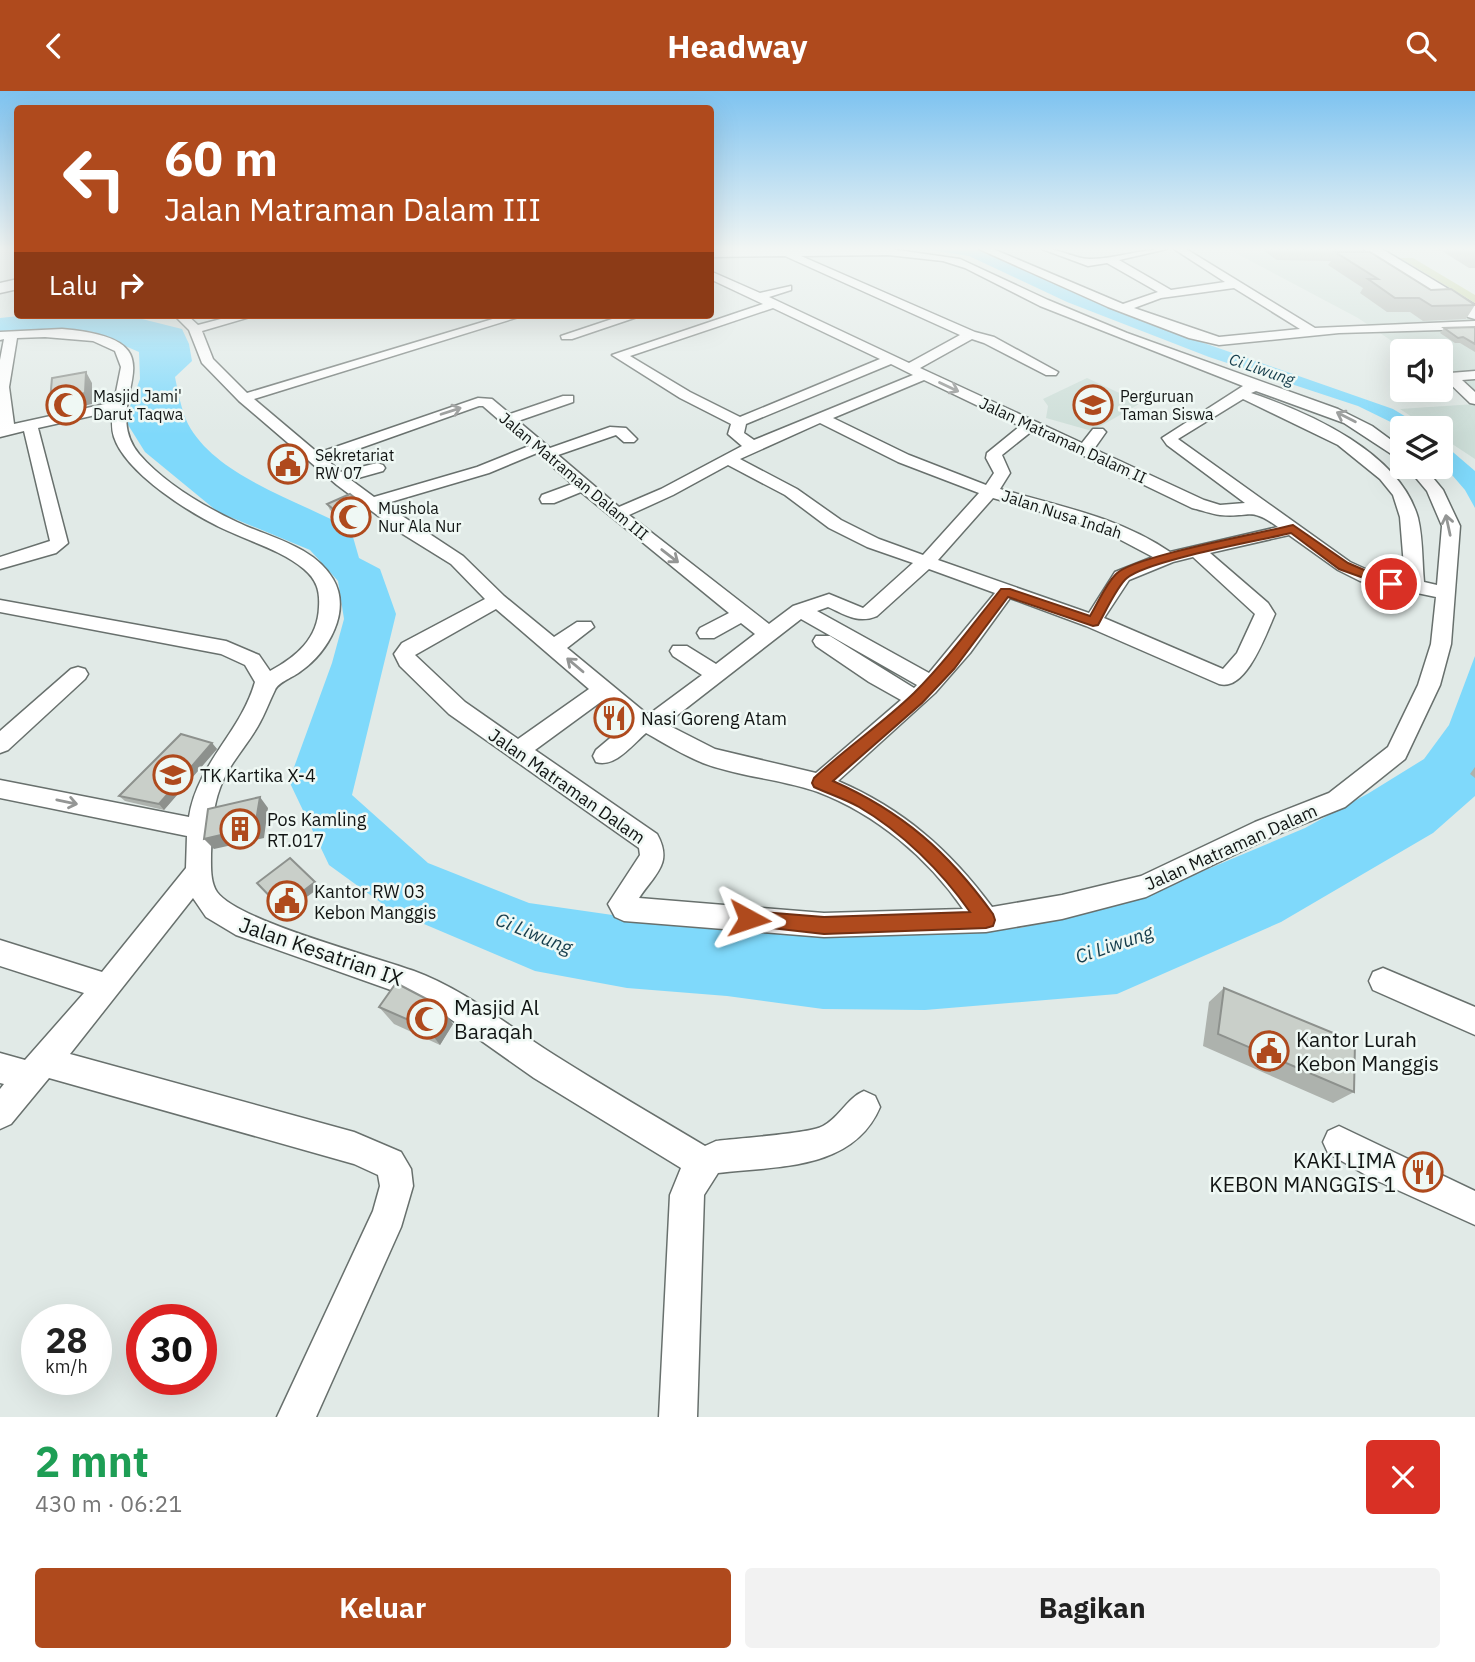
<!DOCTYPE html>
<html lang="id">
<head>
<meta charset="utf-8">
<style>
	body { margin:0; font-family:"IBM Plex Sans",sans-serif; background:#f2f2f2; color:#222; height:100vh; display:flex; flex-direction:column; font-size:26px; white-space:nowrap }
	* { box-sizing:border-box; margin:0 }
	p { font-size:23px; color:#767676 }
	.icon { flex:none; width:38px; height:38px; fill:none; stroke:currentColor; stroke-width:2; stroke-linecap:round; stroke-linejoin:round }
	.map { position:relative; height:1326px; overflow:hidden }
	.panel { display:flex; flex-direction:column; background:#fff; flex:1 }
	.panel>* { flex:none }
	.guide { position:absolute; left:14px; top:14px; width:700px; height:214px; border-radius:7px; box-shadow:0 7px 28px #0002; background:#af4a1d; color:#fff; overflow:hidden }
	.controls { position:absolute; left:1390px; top:248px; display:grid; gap:14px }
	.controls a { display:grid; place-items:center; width:63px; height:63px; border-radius:7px; background:#fff; box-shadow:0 7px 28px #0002; font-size:35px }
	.speed { position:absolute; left:21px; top:1213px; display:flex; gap:14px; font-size:35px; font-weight:700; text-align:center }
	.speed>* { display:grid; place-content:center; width:91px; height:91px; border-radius:50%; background:#fff; box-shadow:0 7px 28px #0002; line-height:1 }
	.speed small { font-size:18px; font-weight:400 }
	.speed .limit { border:10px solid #d22; background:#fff; color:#111 }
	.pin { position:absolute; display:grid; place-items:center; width:60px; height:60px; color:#fff; margin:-30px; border:4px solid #fff; border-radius:50%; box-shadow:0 2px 7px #0007 }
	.me { position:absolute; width:77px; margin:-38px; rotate:95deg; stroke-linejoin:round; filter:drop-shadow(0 0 5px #0008) }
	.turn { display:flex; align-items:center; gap:24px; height:147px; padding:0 35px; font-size:32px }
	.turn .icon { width:91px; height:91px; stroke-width:2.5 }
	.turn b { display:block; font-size:49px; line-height:60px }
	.then { display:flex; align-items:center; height:66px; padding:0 35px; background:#0003; gap:14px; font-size:26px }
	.round { display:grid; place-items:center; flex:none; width:74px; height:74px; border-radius:7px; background:#f2f2f2 }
	.head { display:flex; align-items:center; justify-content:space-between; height:119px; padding:0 35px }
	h1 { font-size:42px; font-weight:700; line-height:52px; color:#1e9e55 }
	.action { display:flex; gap:14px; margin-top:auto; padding:14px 35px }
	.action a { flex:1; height:80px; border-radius:7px; background:#af4a1d; color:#fff; font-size:28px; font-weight:700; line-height:80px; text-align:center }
	.action a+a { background:#f2f2f2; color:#222 }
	header { display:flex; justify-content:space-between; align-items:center; height:91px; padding:0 35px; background:#af4a1d; color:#fff; font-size:32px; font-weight:700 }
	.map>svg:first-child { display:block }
	.built { fill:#cdded8 }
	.green { fill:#c5d39e }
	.water { fill:#7fd9fb }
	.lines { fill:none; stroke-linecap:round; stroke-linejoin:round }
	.minor-casing { stroke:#68706d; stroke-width:3 }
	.primary-casing { stroke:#68706d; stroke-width:3 }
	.minor { fill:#fff; fill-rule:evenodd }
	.primary { fill:#fff; fill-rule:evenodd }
	.wall { fill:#adb2ad }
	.shaded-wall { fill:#8d918d }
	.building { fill:#c9cfc9; stroke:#8d918d; stroke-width:2 }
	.oneway { stroke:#949695 }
	.route { fill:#af4a1d; stroke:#723013; stroke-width:2 }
	.labels { text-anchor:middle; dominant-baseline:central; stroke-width:5; stroke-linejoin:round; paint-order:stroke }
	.far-water-label { font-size:16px; font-style:italic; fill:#153d4c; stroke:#eff8f4 }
	.far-poi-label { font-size:16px; fill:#121514; stroke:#eff8f4; text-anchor:start }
	.far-street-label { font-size:16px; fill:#121514; stroke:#eff8f4 }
	.poi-label { font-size:18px; fill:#121514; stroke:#eff8f4; text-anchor:start }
	.street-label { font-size:18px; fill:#121514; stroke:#eff8f4 }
	.water-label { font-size:19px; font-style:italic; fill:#153d4c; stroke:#eff8f4 }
	.near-street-label { font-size:21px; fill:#121514; stroke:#eff8f4 }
	.near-poi-label { font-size:21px; fill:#121514; stroke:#eff8f4; text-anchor:start }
</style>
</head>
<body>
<header><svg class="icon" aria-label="back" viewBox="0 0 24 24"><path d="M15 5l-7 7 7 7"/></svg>Headway<svg class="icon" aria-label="search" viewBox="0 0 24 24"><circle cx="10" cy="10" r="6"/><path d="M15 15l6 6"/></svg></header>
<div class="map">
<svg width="1475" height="1326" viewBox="0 0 1475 1326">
	<rect width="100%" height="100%" fill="#e1eae7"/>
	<path class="built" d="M1228,158h142l63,37 42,26v85l-35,-23v-22h-32l-50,-34z
		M1087,287l54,25 -49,28 -46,-13 2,-12 -5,-7z
		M1475,313v55l-35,-23v-7h-10l-30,-20z"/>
	<path class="green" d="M1400,167h13l62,37v8z"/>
	<path class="water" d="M923,158h54l184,79 232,81 33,20h-21l-47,-23 -149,-49 -142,-55 -98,-46z
		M28,224h98l56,14 7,15 3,17 -17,16c3,15 6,32 13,47 29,54 112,76 163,106l8,28 21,11 16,45 -44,181 76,68 101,40 167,24 212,5 112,-4 107,-25 178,-75 64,-35 55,-34 25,-34 26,-69v140l-42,37 -152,89 -164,72 -192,16 -102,-1 -96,-13 -100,-8 -92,-17 -144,-61 -62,-45 -40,-84 43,-118 12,-44 -6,-38 -28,-31 -92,-38 -73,-60 -20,-32 15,-41 -1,-27 -46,-20 -29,-3 -64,3v-14z
		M1440,350l35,30v37l-10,-18 -25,-29z"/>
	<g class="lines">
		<g class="minor-casing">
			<path id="minor" d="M721,158h169l70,10 88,41 79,33 211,76 34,17 30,22v13l-58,-38 -88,-32 -5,2c59,20 149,60 167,125 5,21 4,43 6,64l13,3 5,-59 -15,-35 -20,-24h17l19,23 17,36 -9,118 -11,41 -35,74 -60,48 -72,29 -127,61 -84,22 -76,13 -162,5 -200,-16 -9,-4 -7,-13 32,-49 -1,-7 -190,-134 -49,-48 -6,-12 8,-11 83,-44 -34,-35 -50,-31 -64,-48 -98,-84 -37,-38 -13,-33 -15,-15h13l11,10 38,-10h21l-55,16 11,28 34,34 259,-78h19l-271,84 64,54 160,-55 14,1 18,15 53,-18h10v6l-55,19 32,27 60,-21 16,1 11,11 -3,3h-10l-8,-7 -58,20 61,52 42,-18 81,-43 -14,-12 3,-10 -51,-26 -68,-43 151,-51 -53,-25v-8l50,22 31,-7v4l-22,7 140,66 51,-28 -175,-79 -75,1v-6zM888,164l55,6 22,7 75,38 203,80 -81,52 5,7 78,58 -25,2 -16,-5 -110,-51 12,-17 -3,-3h-10l-11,14 -162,-75 52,-29 12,4 62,32h10l2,-3 -64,-35 -19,-5 -174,-76zM773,217l107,51 -140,58 -50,-25 -60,-36zM891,273l22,11 -159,65 -10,-7 2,-9zM924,289l96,46 -33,27 -1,5 8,15 -8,12 -77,-30 -76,-37zM1243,308l95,46 42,34 13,16 7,22 5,62 -33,-7 -22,-10 -172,-123zM479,315h4l46,40 -52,21 -103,30 -23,-17 32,-9 2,-3 -2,-3 -6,-2 -36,9 -14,-12zM820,332l78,39 81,31 -56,62 -44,-16 -38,-19 -44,-31 -57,-30zM1032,340l160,77c9,2 19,6 28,7 31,3 29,-9 58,12l-108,25c-51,-35 -112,-46 -170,-63l10,-16 -8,-18zM537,362l35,31 -30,11 -2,4 2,4h12l27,-11 148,121 -29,15 -3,5 3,5h14l27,-15 14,11 -39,30 -29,-18h-14l-3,5 3,5 29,19 -50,37 -5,2 -80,-66 27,-21 -3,-5h-14l-23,15 -50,-41 -41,-40 -79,-52 105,-31zM728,374l57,30 44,33 38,19 46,16 -50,45 -34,-14 -36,12 -24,18 -140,-109 44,-20zM993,407l107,31 53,28 -38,15 -26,41 -151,-53zM1289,444l49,35 22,11 76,16 -5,47 -13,41 -30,62 -59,46 -74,29 -114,54 -79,19 -70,12c-42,-57 -89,-98 -154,-126l97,-88 35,-40 40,-55 76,28 133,58c27,8 47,-50 56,-70l-7,-11 -58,-50zM1193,466l62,57 -18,39 -14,16 -119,-51 25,-38 44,-18zM929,478l66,24 -66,80 -112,-62 11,-4c18,8 30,17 49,9zM496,518l93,80 -71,50 -53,-37 -50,-47zM801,528l116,66 -3,3 -84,-52h-14l-3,5 3,5 53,36 32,18 -85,73 -101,-24 -49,-25zM602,610l26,22 -32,27 -3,6 3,6c19,6 36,-17 50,-29 18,10 37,22 57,30 37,14 78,16 115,29 58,22 110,66 145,117l-139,4 -185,-15c17,-25 34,-35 18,-64l-122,-84z
				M979,158h14l130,55 35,-12 -51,-29 -19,3 -46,-17c18,-1 32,10 48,10 25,0 51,-10 77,-10l-48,11 52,30 54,-8 -51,-33h12l129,79 160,-7v8l-136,4 -120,12 -30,-7 -81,-31zM1234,197l66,41 -81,8 -85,-29 27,-10z
				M624,224h19l-71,24h-10l-1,-3z
				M62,238c131,11 32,70 77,125 24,28 64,52 98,68 31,15 77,24 96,57 19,32 -5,73 -32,92 -7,6 -23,11 -26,19 -6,12 -10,24 -17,36 -12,21 -30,39 -38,62 -8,21 -8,44 -9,66 0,12 -1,28 6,38 21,29 156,64 197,79 52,19 95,56 142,85 49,31 99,60 149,90l11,-5c21,-3 93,-7 107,-15 17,-9 24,-28 41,-35l11,5 5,11c-27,64 -104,59 -162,66l-14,22 -7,222h-38l11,-222 11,-27 -147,-90 -85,-60 -44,-23 -169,-60 -30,-18 -13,-19 -123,156 284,78 47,20 10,17 2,17 -12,41 -85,190h-39l96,-206 7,-25 -2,-11 -24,-11 -305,-86 -38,46 -11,5v-40l4,-5 -4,-1v-30l25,7 59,-67 -84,-27v-26l102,32 84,-104 1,-32 -187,-38v-18l189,37c8,-53 52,-85 66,-135l-10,-17 -24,-11 -221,-42v-12l226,41 33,14 11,16c26,-14 48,-32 49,-64 1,-16 -2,-27 -15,-38 -22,-18 -50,-26 -76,-38 -34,-15 -102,-57 -114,-94 -3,-9 -2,-18 -1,-26l-75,17 30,115 -12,10 -56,16v-12l50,-16 -26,-110 -24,6v-77l4,-21 -4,1v-8zM45,246l48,4 22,10 6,16 -7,35 -100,22 -5,-37 8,-49z
				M1475,280v8l-13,1 13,12v12l-5,-1 -27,-26 7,-4z
				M78,576l7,2 3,5 -3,5 -77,71 -8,3v-22l71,-62z
				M1383,877l92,39v28l-102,-45 -4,-9 4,-9z
				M1339,1035l136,65v34l-104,-47 -43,-25 -5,-11 5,-11z"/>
		</g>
		<g class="primary-casing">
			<path id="primary" d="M1363,158h19l93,56v14l-7,-2z
				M18,188v10l-18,4v-10z"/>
		</g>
		<use href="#minor" class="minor"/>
		<use href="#primary" class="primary"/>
	</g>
	<path class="wall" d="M1261,158h78l-2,3 94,38 44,15 -9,14 -43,2 -13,-9h-23l-27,-19 3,-5 -35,-23 3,-4 -54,-1z
		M1432,158h43v19h-6l-27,-17h-6z
		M1475,236v25l-15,-9h-5l-15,-10 4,-5z
		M327,413l44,10 -24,10 -17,-14z
		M212,652l5,6 -53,61 -39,-9 -6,-5z
		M1475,676v11l-5,-4z
		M1224,897l130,104 -21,11 -130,-57 6,-44z
		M379,916l74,17 -13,21 -46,-21z"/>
	<path class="shaded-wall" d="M86,281l6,11v21l-35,8 -7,-11z
		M368,417l3,6 -24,10 -3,-6z
		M212,652l5,6 -53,61 -5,-6z
		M260,706l8,11 -4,30 -50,11 -10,-10z
		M315,791l4,6 -34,25 -4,-5z
		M440,915l13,18 -13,21 -13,-17z"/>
	<path class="building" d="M1335,161h35l61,38 20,-1 24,16 -43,1 -13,-8h-24l-27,-19h10z
		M1475,236v17l-12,-7 -5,1 -14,-10z
		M86,281l-1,21 -35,8 2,-23z
		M350,403l18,14 -24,10 -17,-14z
		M181,643l31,9 -53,61 -40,-8z
		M260,706l-5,30 -51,12 4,-30z
		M290,767l25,24 -34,26 -24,-25z
		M396,892l44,23 -13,22 -48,-21z
		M1224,897l131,54 -1,50 -136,-58z"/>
	<defs><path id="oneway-shaft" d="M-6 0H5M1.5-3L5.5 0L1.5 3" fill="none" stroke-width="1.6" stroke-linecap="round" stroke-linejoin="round" transform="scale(1.75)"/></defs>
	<g class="oneway">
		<use href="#oneway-shaft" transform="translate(949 296) rotate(25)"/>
		<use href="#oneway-shaft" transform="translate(451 320) rotate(-18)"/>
		<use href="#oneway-shaft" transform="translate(1346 326) rotate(-153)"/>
		<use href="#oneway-shaft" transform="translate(1448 434) rotate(-102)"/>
		<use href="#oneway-shaft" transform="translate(670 465) rotate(38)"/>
		<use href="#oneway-shaft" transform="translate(575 574) rotate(-140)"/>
		<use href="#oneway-shaft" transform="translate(67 711) rotate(12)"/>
	</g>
	<linearGradient id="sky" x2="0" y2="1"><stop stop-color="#7ec3f0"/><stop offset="0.46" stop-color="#f2f6f4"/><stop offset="1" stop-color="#f2f6f4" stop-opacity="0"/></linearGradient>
	<rect width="1475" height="343" fill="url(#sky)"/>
	<path class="route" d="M1293,434l55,38 49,21 -6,4 -52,-19 -48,-36c-33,8 -142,27 -164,45 -10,8 -22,35 -29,47l-5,1 -85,-29 -54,72 -32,34 -89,78c70,31 115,71 160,133l2,6 -2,6 -7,2 -162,6 -81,-9 -3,-6 3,-6 6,-2 75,6 146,-5c-28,-40 -68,-80 -111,-105 -14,-8 -30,-13 -45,-20l-2,-4 2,-5c32,-30 69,-55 100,-85 32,-32 59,-69 87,-104h9l80,27c8,-13 15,-31 26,-42 17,-18 146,-41 177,-49z"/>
	<defs>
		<g id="mosque-ring" transform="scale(2.0125)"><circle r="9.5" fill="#eff8f4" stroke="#af4a1d" stroke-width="1.5"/><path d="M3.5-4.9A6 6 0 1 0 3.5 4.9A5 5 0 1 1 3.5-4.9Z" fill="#af4a1d"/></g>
		<g id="school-ring" transform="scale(2.0125)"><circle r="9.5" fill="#eff8f4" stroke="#af4a1d" stroke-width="1.5"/><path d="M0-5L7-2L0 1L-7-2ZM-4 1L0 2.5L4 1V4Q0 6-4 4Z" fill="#af4a1d"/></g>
		<g id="civic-ring" transform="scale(2.0125)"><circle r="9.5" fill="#eff8f4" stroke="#af4a1d" stroke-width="1.5"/><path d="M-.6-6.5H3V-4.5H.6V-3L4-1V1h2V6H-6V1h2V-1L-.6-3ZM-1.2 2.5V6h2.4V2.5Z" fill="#af4a1d"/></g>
		<g id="restaurant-ring" transform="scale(2.0125)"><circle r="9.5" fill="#eff8f4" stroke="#af4a1d" stroke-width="1.5"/><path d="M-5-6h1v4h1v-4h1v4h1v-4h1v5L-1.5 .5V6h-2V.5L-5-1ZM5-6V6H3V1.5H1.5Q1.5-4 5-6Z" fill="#af4a1d"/></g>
		<g id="building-ring" transform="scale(2.0125)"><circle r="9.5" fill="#eff8f4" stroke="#af4a1d" stroke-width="1.5"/><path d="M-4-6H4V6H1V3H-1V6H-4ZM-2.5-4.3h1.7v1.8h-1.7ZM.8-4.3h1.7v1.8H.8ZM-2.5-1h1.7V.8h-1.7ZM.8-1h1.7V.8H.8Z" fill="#af4a1d"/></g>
	</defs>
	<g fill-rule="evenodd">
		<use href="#mosque-ring" x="66" y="314"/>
		<use href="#school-ring" x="1093" y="314"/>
		<use href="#civic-ring" x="288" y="373"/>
		<use href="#mosque-ring" x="351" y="426"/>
		<use href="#restaurant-ring" x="614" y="627"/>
		<use href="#school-ring" x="173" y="684"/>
		<use href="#building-ring" x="240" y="738"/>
		<use href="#civic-ring" x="287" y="810"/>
		<use href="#mosque-ring" x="427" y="928"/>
		<use href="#civic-ring" x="1269" y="960"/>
		<use href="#restaurant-ring" x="1423" y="1081"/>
	</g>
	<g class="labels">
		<g class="far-water-label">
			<text transform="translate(1262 278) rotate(19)">Ci Liwung</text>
		</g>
		<g class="far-poi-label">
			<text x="93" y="305">Masjid Jami'<tspan x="93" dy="18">Darut Taqwa</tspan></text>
			<text x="1120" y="305">Perguruan<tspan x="1120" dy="18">Taman Siswa</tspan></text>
			<text x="315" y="364">Sekretariat<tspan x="315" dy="18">RW 07</tspan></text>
			<text x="378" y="417">Mushola<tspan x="378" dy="18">Nur Ala Nur</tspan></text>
		</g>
		<g class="far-street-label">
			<text transform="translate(1063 349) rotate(25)">Jalan Matraman Dalam II</text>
			<text transform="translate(574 385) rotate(40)">Jalan Matraman Dalam III</text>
			<text transform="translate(1062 423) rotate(18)">Jalan Nusa Indah</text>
		</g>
		<g class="poi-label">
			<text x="641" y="627">Nasi Goreng Atam</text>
			<text x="200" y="684">TK Kartika X-4</text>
			<text x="267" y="728">Pos Kamling<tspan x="267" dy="21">RT.017</tspan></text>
			<text x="314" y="800">Kantor RW 03<tspan x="314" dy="21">Kebon Manggis</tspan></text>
		</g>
		<g class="street-label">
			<text transform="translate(567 695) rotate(35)">Jalan Matraman Dalam</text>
			<text transform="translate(1231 756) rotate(-24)">Jalan Matraman Dalam</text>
		</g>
		<g class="water-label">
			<text transform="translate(534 842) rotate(22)">Ci Liwung</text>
			<text transform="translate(1114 853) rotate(-19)">Ci Liwung</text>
		</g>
		<g class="near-street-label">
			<text transform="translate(321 860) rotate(19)">Jalan Kesatrian IX</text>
		</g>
		<g class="near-poi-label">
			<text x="454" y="916">Masjid Al<tspan x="454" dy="24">Baraqah</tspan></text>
			<text x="1296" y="948">Kantor Lurah<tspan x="1296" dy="24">Kebon Manggis</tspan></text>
			<text x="1396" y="1069" text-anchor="end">KAKI LIMA<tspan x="1396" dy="24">KEBON MANGGIS 1</tspan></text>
		</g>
	</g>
</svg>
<div class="controls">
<a><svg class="icon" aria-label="sound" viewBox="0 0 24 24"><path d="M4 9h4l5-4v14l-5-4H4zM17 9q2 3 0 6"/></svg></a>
<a><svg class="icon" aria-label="layers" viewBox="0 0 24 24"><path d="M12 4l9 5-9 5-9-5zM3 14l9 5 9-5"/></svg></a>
</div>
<div class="speed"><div>28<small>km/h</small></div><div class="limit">30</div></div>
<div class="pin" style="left:1391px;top:493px;background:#d93025"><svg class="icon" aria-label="arrive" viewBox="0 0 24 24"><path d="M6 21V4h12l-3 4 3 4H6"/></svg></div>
<svg class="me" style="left:749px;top:828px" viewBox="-20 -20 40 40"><path d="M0-17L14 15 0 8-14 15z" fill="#af4a1d" stroke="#fff" stroke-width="4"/></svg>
<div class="guide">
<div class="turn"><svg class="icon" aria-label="left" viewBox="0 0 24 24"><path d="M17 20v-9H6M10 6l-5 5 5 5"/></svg><div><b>60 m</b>Jalan Matraman Dalam III</div></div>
<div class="then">Lalu<svg class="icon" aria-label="right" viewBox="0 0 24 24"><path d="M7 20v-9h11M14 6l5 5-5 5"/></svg></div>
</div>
</div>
<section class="panel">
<div class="head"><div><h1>2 mnt</h1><p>430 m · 06:21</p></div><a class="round" style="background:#d93025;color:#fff"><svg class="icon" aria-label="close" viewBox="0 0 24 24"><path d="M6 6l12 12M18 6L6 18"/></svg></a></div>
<div class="action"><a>Keluar</a><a>Bagikan</a></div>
</section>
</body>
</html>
